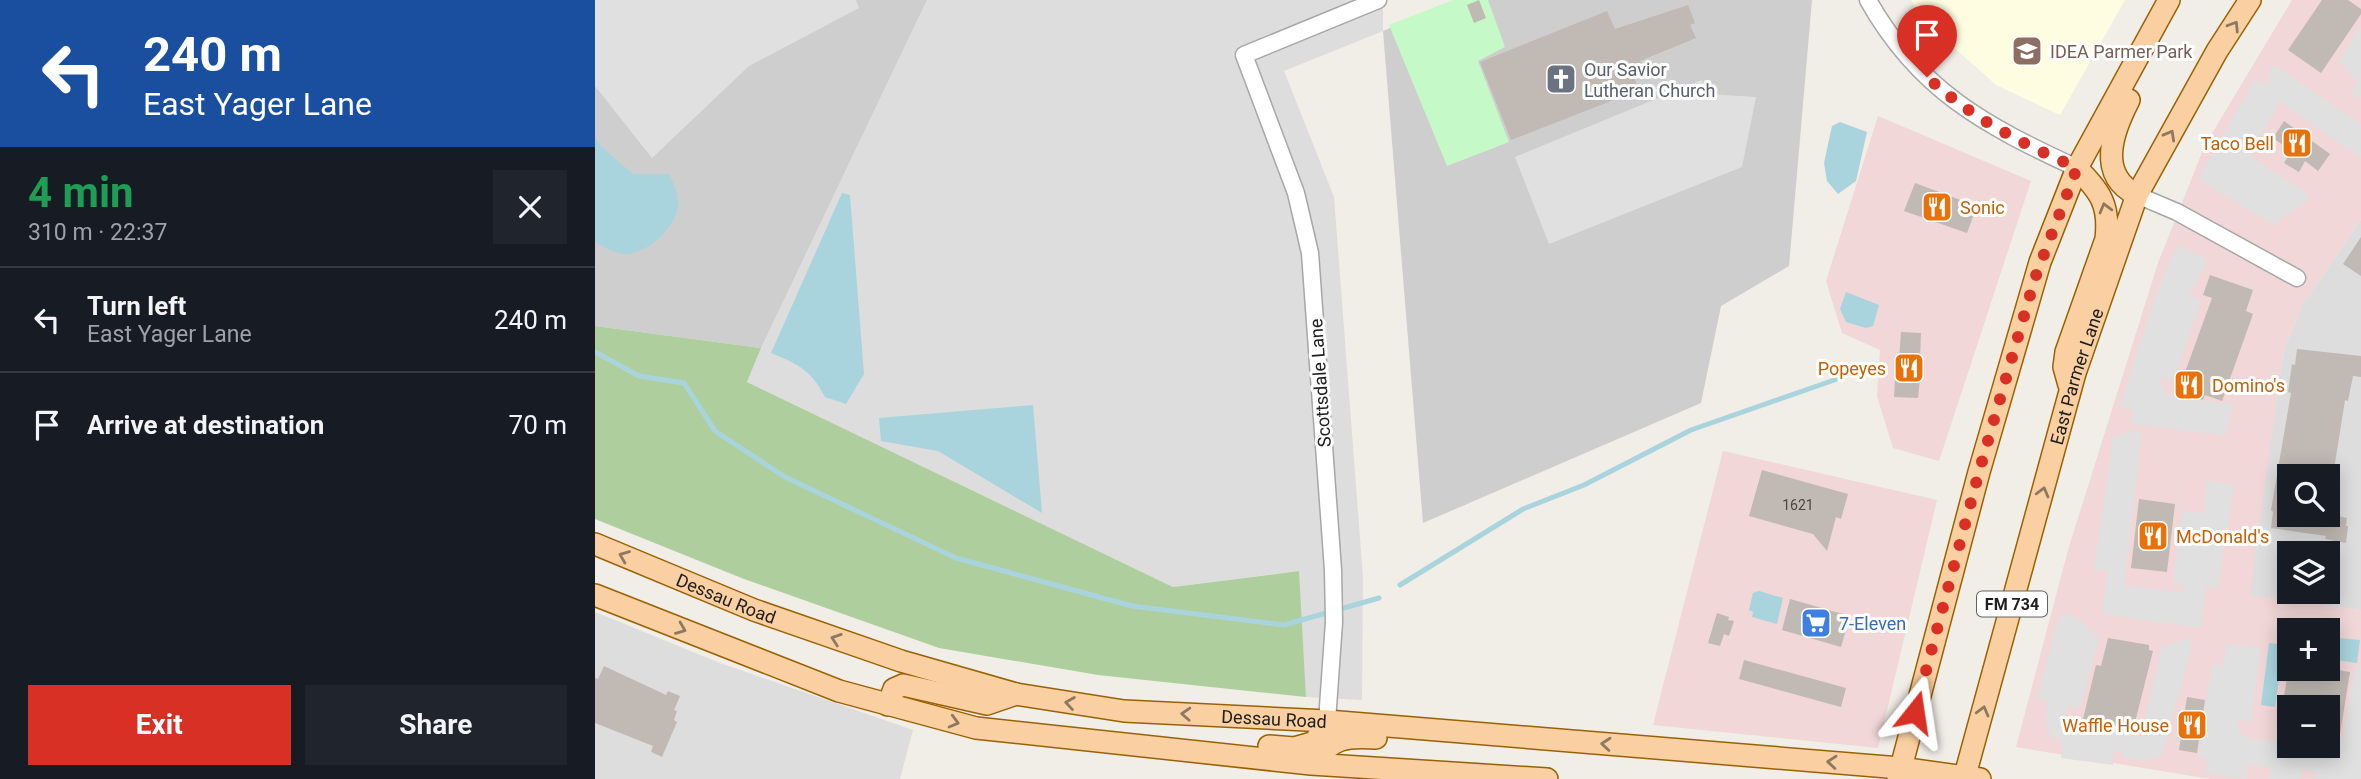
<!DOCTYPE html>
<html lang="en">
<head>
<meta charset="utf-8">
<style>
	body { margin:0; font-family:Roboto,sans-serif; background:#20242c; color:#f1f3f6; height:100vh; display:flex; flex-direction:column; font-size:26px; white-space:nowrap }
	* { box-sizing:border-box; margin:0 }
	p { font-size:23px; color:#9ea1a6 }
	.icon { flex:none; width:38px; height:38px; fill:none; stroke:currentColor; stroke-width:2; stroke-linecap:round; stroke-linejoin:round }
	.map { position:relative; flex:1; overflow:hidden }
	.sheet { display:flex; flex-direction:column; background:#171b24; width:595px }
	.sheet>* { flex:none }
	.banner { background:#1a4fa0; color:#fff; overflow:hidden }
	.fabs { position:absolute; left:1682px; top:464px; display:grid; gap:14px }
	.fabs a { display:grid; place-items:center; width:63px; height:63px; border-radius:0px; background:#171b24; box-shadow:0 4px 18px #0003; font-size:35px }
	.pin { position:absolute; display:grid; place-items:center; width:60px; height:60px; color:#fff; margin:-72px -30px; border-radius:50% 50% 50% 0; rotate:-45deg; box-shadow:0 0 7px #0007 }
	.pin .icon { rotate:45deg }
	.me { position:absolute; width:77px; margin:-38px; rotate:15deg; stroke-linejoin:round; filter:drop-shadow(0 0 5px #0008) }
	.turn { display:flex; align-items:center; gap:24px; height:147px; padding:0 28px; font-size:32px }
	.turn .icon { width:91px; height:91px; stroke-width:2.5 }
	.turn b { display:block; font-size:49px; line-height:60px }
	.round { display:grid; place-items:center; flex:none; width:74px; height:74px; border-radius:0px; background:#20242c }
	.headline { display:flex; align-items:center; justify-content:space-between; height:119px; padding:0 28px }
	h1 { font-size:42px; font-weight:700; line-height:52px; color:#1e9e55 }
	.action { display:flex; gap:14px; margin-top:auto; padding:14px 28px }
	.action a { flex:1; height:80px; border-radius:0px; background:#d93025; color:#fff; font-size:28px; font-weight:700; line-height:80px; text-align:center }
	.action a+a { background:#20242c; color:#f1f3f6 }
	ul { padding:0; list-style:none }
	li { display:flex; align-items:center; gap:21px; height:105px; padding:0 28px; border-top:2px solid #363941 }
	li div { flex:1 }
	li b { display:block; font-size:26px }
	li em { font-style:normal }
	main { display:flex; flex:1; min-height:0 }
	.map>svg:first-child { display:block }
	.residential { fill:#dedddd; fill-rule:evenodd }
	.commercial { fill:#f1d7d7; fill-rule:evenodd }
	.education { fill:#fefde2 }
	.religious { fill:#cecece }
	.forest { fill:#aecf9d }
	.park { fill:#c6f9c8 }
	.parking { fill:#e0e0e0 }
	.water { fill:#a9d4dd }
	.lines { fill:none; stroke-linecap:round; stroke-linejoin:round }
	.stream { stroke:#a9d4dd; stroke-width:5 }
	.building { fill:#c1b9b3 }
	.minor-casing { stroke:#a7a7a7; stroke-width:19 }
	.major-casing { stroke:#9a6103; stroke-width:24 }
	.minor { stroke:#fff; stroke-width:16 }
	.major { stroke:#fad0a2; stroke-width:21 }
	.oneway { stroke:#8d7861 }
	.route { stroke:#d93025; stroke-width:12; stroke-dasharray:0 21.6 }
	.labels { text-anchor:middle; dominant-baseline:central; stroke-width:6; stroke-linejoin:round; paint-order:stroke }
	.number-label { font-size:14px; fill:#484645 }
	.shield { fill:#fff; stroke:#636363; stroke-width:2 }
	.shield-label { font-size:16px; font-weight:bold; fill:#202020 }
	.education-label { font-size:18px; fill:#785e54; stroke:#fff; text-anchor:start }
	.worship-label { font-size:18px; fill:#5b616d; stroke:#fff; text-anchor:start }
	.food-label { font-size:18px; fill:#c56008; stroke:#fff; text-anchor:end }
	.street-label { font-size:18px; fill:#202020; stroke:#fff }
	.shop-label { font-size:18px; fill:#366cbe; stroke:#fff; text-anchor:start }
</style>
</head>
<body>
<main>
<section class="sheet">
<div class="banner">
<div class="turn"><svg class="icon" aria-label="left" viewBox="0 0 24 24"><path d="M17 20v-9H6M10 6l-5 5 5 5"/></svg><div><b>240 m</b>East Yager Lane</div></div>
</div>
<div class="headline"><div><h1>4 min</h1><p>310 m · 22:37</p></div><a class="round"><svg class="icon" aria-label="close" viewBox="0 0 24 24"><path d="M6 6l12 12M18 6L6 18"/></svg></a></div>
<ul>
<li><svg class="icon" aria-label="left" viewBox="0 0 24 24"><path d="M17 20v-9H6M10 6l-5 5 5 5"/></svg><div><b>Turn left</b><p>East Yager Lane</p></div><em>240 m</em></li>
<li><svg class="icon" aria-label="arrive" viewBox="0 0 24 24"><path d="M6 21V4h12l-3 4 3 4H6"/></svg><div><b>Arrive at destination</b></div><em>70 m</em></li>
</ul>
<div class="action"><a>Exit</a><a>Share</a></div>
</section>
<div class="map">
<svg width="1766" height="779" viewBox="0 0 1766 779">
	<rect width="100%" height="100%" fill="#f1ede7"/>
	<path class="residential" d="M332,0h456v31l-99,40 50,126 29,381 -1,122 -56,-3 -8,-126 -125,16 -426,-205 14,-34z
		M1766,219v391l-112,-14 34,-243 18,-46zM1694,476h38v38h-38zM1694,553h38v39h-38z
		M0,612l125,51 193,67 -13,49h-305z"/>
	<path class="commercial" d="M1697,0h69v219l-60,88 -18,46 -33,242 111,15v169h-151l-194,-32 52,-197 90,-287 47,-118zM1694,630h38v38h-38zM1694,707h38v39h-38z
		M1283,116l153,65 -92,280 -46,-13 -16,-52 3,-46 -38,-17 -16,-52z
		M1128,451l214,49 -59,248 -225,-23z"/>
	<path class="education" d="M1316,0h214l-65,115 -64,-30 -75,-67z"/>
	<path class="religious" d="M0,0h332l-166,348 -166,-22z
		M861,0h356l-23,266 -68,40 -20,97 -278,120 -40,-492z"/>
	<path class="forest" d="M0,326l166,22 -14,34 426,205 126,-16 7,126 -208,-22 -159,-27 -195,-69 -149,-60z"/>
	<path class="park" d="M858,0h35l17,47 -27,14 31,81 -62,24 -58,-141z"/>
	<path class="parking" d="M0,0h261l3,8 -110,58 -97,92 -57,-72z
		M1766,26v73l-10,-7 6,-10 -18,-21z
		M1676,66l7,1 83,58v33l-81,-56 -30,54 59,39 -5,9 -21,12 -8,10 -77,-47 57,-99 11,5z
		M1107,80l5,14 49,3 -14,70 -193,77 -34,-87z
		M1584,245l29,15 -19,35 12,6 -28,80 -11,-4 -2,2 2,7 5,8 8,3 58,7 -8,31 -94,-11 3,-13 -14,-5 29,-91 18,-49z
		M1537,430l10,2 -18,154 58,6 2,-7 -11,-2 10,-72 21,2 3,-33 27,5 -16,104 -13,-2 -4,41 -99,-14 6,-42 -14,-2 19,-132z
		M1465,614l15,3 24,20 -19,72 -12,-3 -3,13 3,5 73,13 21,-91 28,-8 2,7 -31,111 -16,5 -20,-3 -4,-6 -7,-2 -1,15 -52,-7 2,-15 -12,-8 -4,-9 -1,-10 3,-14 -12,-4z
		M1632,643l34,5 -10,74 -13,-2 2,13 11,6 23,2 2,-12 13,2v15h38l1,-9 15,2 12,-74 6,1v113h-47l1,-8 -13,-2 -2,10h-31l1,-11 -22,-3 -2,14 -40,-5 2,-15 -10,-2 14,-93 11,2z"/>
	<path class="water" d="M1245,122l27,10 -11,49 -18,13 -11,-13 -3,-18 8,-37z
		M0,138l7,9 31,27h36c6,12 11,24 8,37 -5,20 -31,43 -52,43 -10,0 -21,-7 -30,-12z
		M247,193l8,2 14,179 -18,30 -21,-7c-14,-27 -27,-33 -54,-44z
		M1251,292l33,13 -6,21 -7,2 -20,-6 -6,-13z
		M438,405l9,108 -104,-62 -57,-10 -2,-23z
		M1164,591l24,7 -6,26 -25,-7 1,-5 -4,-2 4,-17z
		M1691,636h3v18h-6l-8,53 -14,-2 8,-62 15,2z
		M1733,637l32,3 -3,23 -29,-4z"/>
	<g class="lines">
		<path class="stream" d="M0,352l44,24 45,7 31,48 70,46 171,81 176,48 152,19 95,-27
			M805,585l123,-76 61,-24 107,-55 149,-52"/>
	</g>
	<path class="building" d="M884,0l7,18 -12,5 -7,-18z
		M1727,0h26l13,9v5l-40,59 -33,-23z
		M1093,5l7,18 -5,2 6,13 -56,23 2,3 -11,5 8,21 -128,50 -31,-78 127,-51 8,18z
		M1689,121l46,33 -12,17 -13,-10 -6,11 -15,-9 7,-12 -18,-13z
		M1320,183l56,21 -3,7 6,3 -7,19 -63,-22z
		M1766,237v39l-18,-12z
		M1615,275l43,15 -7,21 7,3 -31,87 -17,-6 -2,5 -24,-8 1,-3 -4,-2 5,-13 3,1 28,-77 -9,-3z
		M1306,332l20,1 -1,27h2l-4,38 -24,-1 2,-38h3z
		M1702,349l64,7v21l-8,-1 -5,25 -3,-1 -12,76h-44v38h37l21,4 -1,8h2l-2,17 -21,-4 1,-3 -55,-8 2,-16 -2,-2 20,-117 -3,-1 4,-28 3,1z
		M1167,470l86,24 -7,25 -5,-2 -9,34 -14,-17 -64,-18z
		M1544,499l36,5 -8,68 -36,-4z
		M1195,599l60,17 -9,31 -59,-17z
		M1122,613l12,4 -1,3 6,1 -5,15 -5,-2 -4,12 -12,-3z
		M1513,638l41,7v5l4,1 -20,79 -50,-11 13,-54 5,1z
		M1149,660l102,28 -5,19 -102,-28z
		M9,666l62,29 2,-4 12,5 -6,14 3,1 -3,9 3,2 -15,35 -11,-5 2,-6 -58,-23v-45l3,1z
		M1694,668h38l23,4 -10,62 -13,-2v-25h-45z
		M1592,697l18,3 -8,53 -18,-3z"/>
	<g class="lines">
		<g class="minor-casing">
			<path id="minor" d="M1273,0c51,91 118,126 209,168
				M1542,195l40,17 120,66
				M732,721l7,-99 -1,-52 -23,-317 -14,-60 -52,-138 134,-55"/>
		</g>
		<g class="major-casing">
			<g id="major">
				<path d="M1534,100c-16,31 -33,75 8,95"/>
				<path d="M1474,385l-5,-18 2,-15 40,-113c4,-35 -6,-47 -29,-71"/>
				<path id="s1" d="M0,544l159,66 147,51 115,33 108,17 203,10 573,47 80,11"/>
				<path d="M0,595l244,96 137,37 335,36 236,15"/>
				<path d="M293,705l6,-16 9,-4 84,19 29,-10"/>
				<path d="M674,746l25,2 21,-6 12,-21"/>
				<path d="M717,762c22,-24 32,-26 64,-24"/>
				<path d="M1303,779l81,-307 61,-210 37,-94 92,-168"/>
				<path id="s2" d="M1369,779l111,-406 62,-178 80,-144 33,-51"/>
			</g>
		</g>
		<use href="#minor" class="minor"/>
		<use href="#major" class="major"/>
	</g>
	<defs><path id="oneway-chevron" d="M-2-3.5L2.5 0L-2 3.5" fill="none" stroke-width="1.6" stroke-linecap="round" stroke-linejoin="round" transform="scale(1.75)"/></defs>
	<g class="oneway">
		<use href="#oneway-chevron" transform="translate(1639 26) rotate(-58)"/>
		<use href="#oneway-chevron" transform="translate(1575 135) rotate(-61)"/>
		<use href="#oneway-chevron" transform="translate(1510 208) rotate(-105)"/>
		<use href="#oneway-chevron" transform="translate(1448 492) rotate(-75)"/>
		<use href="#oneway-chevron" transform="translate(29 556) rotate(-158)"/>
		<use href="#oneway-chevron" transform="translate(86 629) rotate(22)"/>
		<use href="#oneway-chevron" transform="translate(241 639) rotate(-161)"/>
		<use href="#oneway-chevron" transform="translate(475 703) rotate(-171)"/>
		<use href="#oneway-chevron" transform="translate(1388 711) rotate(-75)"/>
		<use href="#oneway-chevron" transform="translate(591 714) rotate(-177)"/>
		<use href="#oneway-chevron" transform="translate(359 722) rotate(15)"/>
		<use href="#oneway-chevron" transform="translate(1011 744) rotate(-175)"/>
		<use href="#oneway-chevron" transform="translate(1237 762) rotate(-175)"/>
	</g>
	<g class="lines">
		<path class="route" d="M1320,712l64,-240 56,-194 42,-110c-59,-27 -101,-47 -150,-91"/>
	</g>
	<defs>
		<g id="school-square" transform="scale(1.575)"><rect x="-9" y="-9" width="18" height="18" rx="4" fill="#8d6e63" stroke="#fff"/><path d="M0-5L7-2L0 1L-7-2ZM-4 1L0 2.5L4 1V4Q0 6-4 4Z" fill="#fff"/></g>
		<g id="church-square" transform="scale(1.575)"><rect x="-9" y="-9" width="18" height="18" rx="4" fill="#6b7280" stroke="#fff"/><path d="M-1.2-6h2.4v3.5h3.3v2.4h-3.3V6h-2.4V-.1h-3.3v-2.4h3.3Z" fill="#fff"/></g>
		<g id="restaurant-square" transform="scale(1.575)"><rect x="-9" y="-9" width="18" height="18" rx="4" fill="#e8710a" stroke="#fff"/><path d="M-5-6h1v4h1v-4h1v4h1v-4h1v5L-1.5 .5V6h-2V.5L-5-1ZM5-6V6H3V1.5H1.5Q1.5-4 5-6Z" fill="#fff"/></g>
		<g id="supermarket-square" transform="scale(1.575)"><rect x="-9" y="-9" width="18" height="18" rx="4" fill="#3f7fe0" stroke="#fff"/><path d="M-6-5.5h2.5l.6 2H6L4.5 2H-2.5L-4.4-4H-6ZM-1.5 3.2a1.3 1.3 0 1 0 .1 0ZM3 3.2a1.3 1.3 0 1 0 .1 0Z" fill="#fff"/></g>
	</defs>
	<g fill-rule="evenodd">
		<use href="#school-square" x="1432" y="51"/>
		<use href="#church-square" x="966" y="79"/>
		<use href="#restaurant-square" x="1702" y="143"/>
		<use href="#restaurant-square" x="1342" y="207"/>
		<use href="#restaurant-square" x="1314" y="368"/>
		<use href="#restaurant-square" x="1594" y="385"/>
		<use href="#restaurant-square" x="1558" y="536"/>
		<use href="#supermarket-square" x="1221" y="623"/>
		<use href="#restaurant-square" x="1597" y="725"/>
	</g>
	<g class="labels">
		<g class="number-label">
			<text x="1203" y="505">1621</text>
		</g>
		<rect class="shield" x="1382" y="591.5" width="70" height="25" rx="5"/>
		<g class="shield-label">
			<text x="1417" y="604">FM 734</text>
		</g>
		<g class="education-label">
			<text x="1455" y="51">IDEA Parmer Park</text>
		</g>
		<g class="worship-label">
			<text x="989" y="69">Our Savior<tspan x="989" dy="21">Lutheran Church</tspan></text>
		</g>
		<g class="food-label">
			<text x="1679" y="143">Taco Bell</text>
			<text x="1365" y="207" text-anchor="start">Sonic</text>
			<text x="1291" y="368">Popeyes</text>
			<text x="1617" y="385" text-anchor="start">Domino's</text>
			<text x="1581" y="536" text-anchor="start">McDonald's</text>
			<text x="1574" y="725">Waffle House</text>
		</g>
		<g class="street-label">
			<text stroke="none"><textPath href="#s2" startOffset="418">East Parmer Lane</textPath></text>
			<text transform="translate(725 383) rotate(-94)">Scottsdale Lane</text>
			<text stroke="none"><textPath href="#s1" startOffset="142">Dessau Road</textPath></text>
			<text stroke="none"><textPath href="#s1" startOffset="707">Dessau Road</textPath></text>
		</g>
		<g class="shop-label">
			<text x="1244" y="623">7-Eleven</text>
		</g>
	</g>
</svg>
<div class="fabs">
<a><svg class="icon" aria-label="search" viewBox="0 0 24 24"><circle cx="10" cy="10" r="6"/><path d="M15 15l6 6"/></svg></a>
<a><svg class="icon" aria-label="layers" viewBox="0 0 24 24"><path d="M12 4l9 5-9 5-9-5zM3 14l9 5 9-5"/></svg></a>
<a>+</a>
<a>−</a>
</div>
<div class="pin" style="left:1332px;top:77px;background:#d93025"><svg class="icon" aria-label="arrive" viewBox="0 0 24 24"><path d="M6 21V4h12l-3 4 3 4H6"/></svg></div>
<svg class="me" style="left:1320px;top:712px" viewBox="-20 -20 40 40"><path d="M0-17L14 15 0 8-14 15z" fill="#d93025" stroke="#fff" stroke-width="4"/></svg>
</div>
</main>
</body>
</html>
